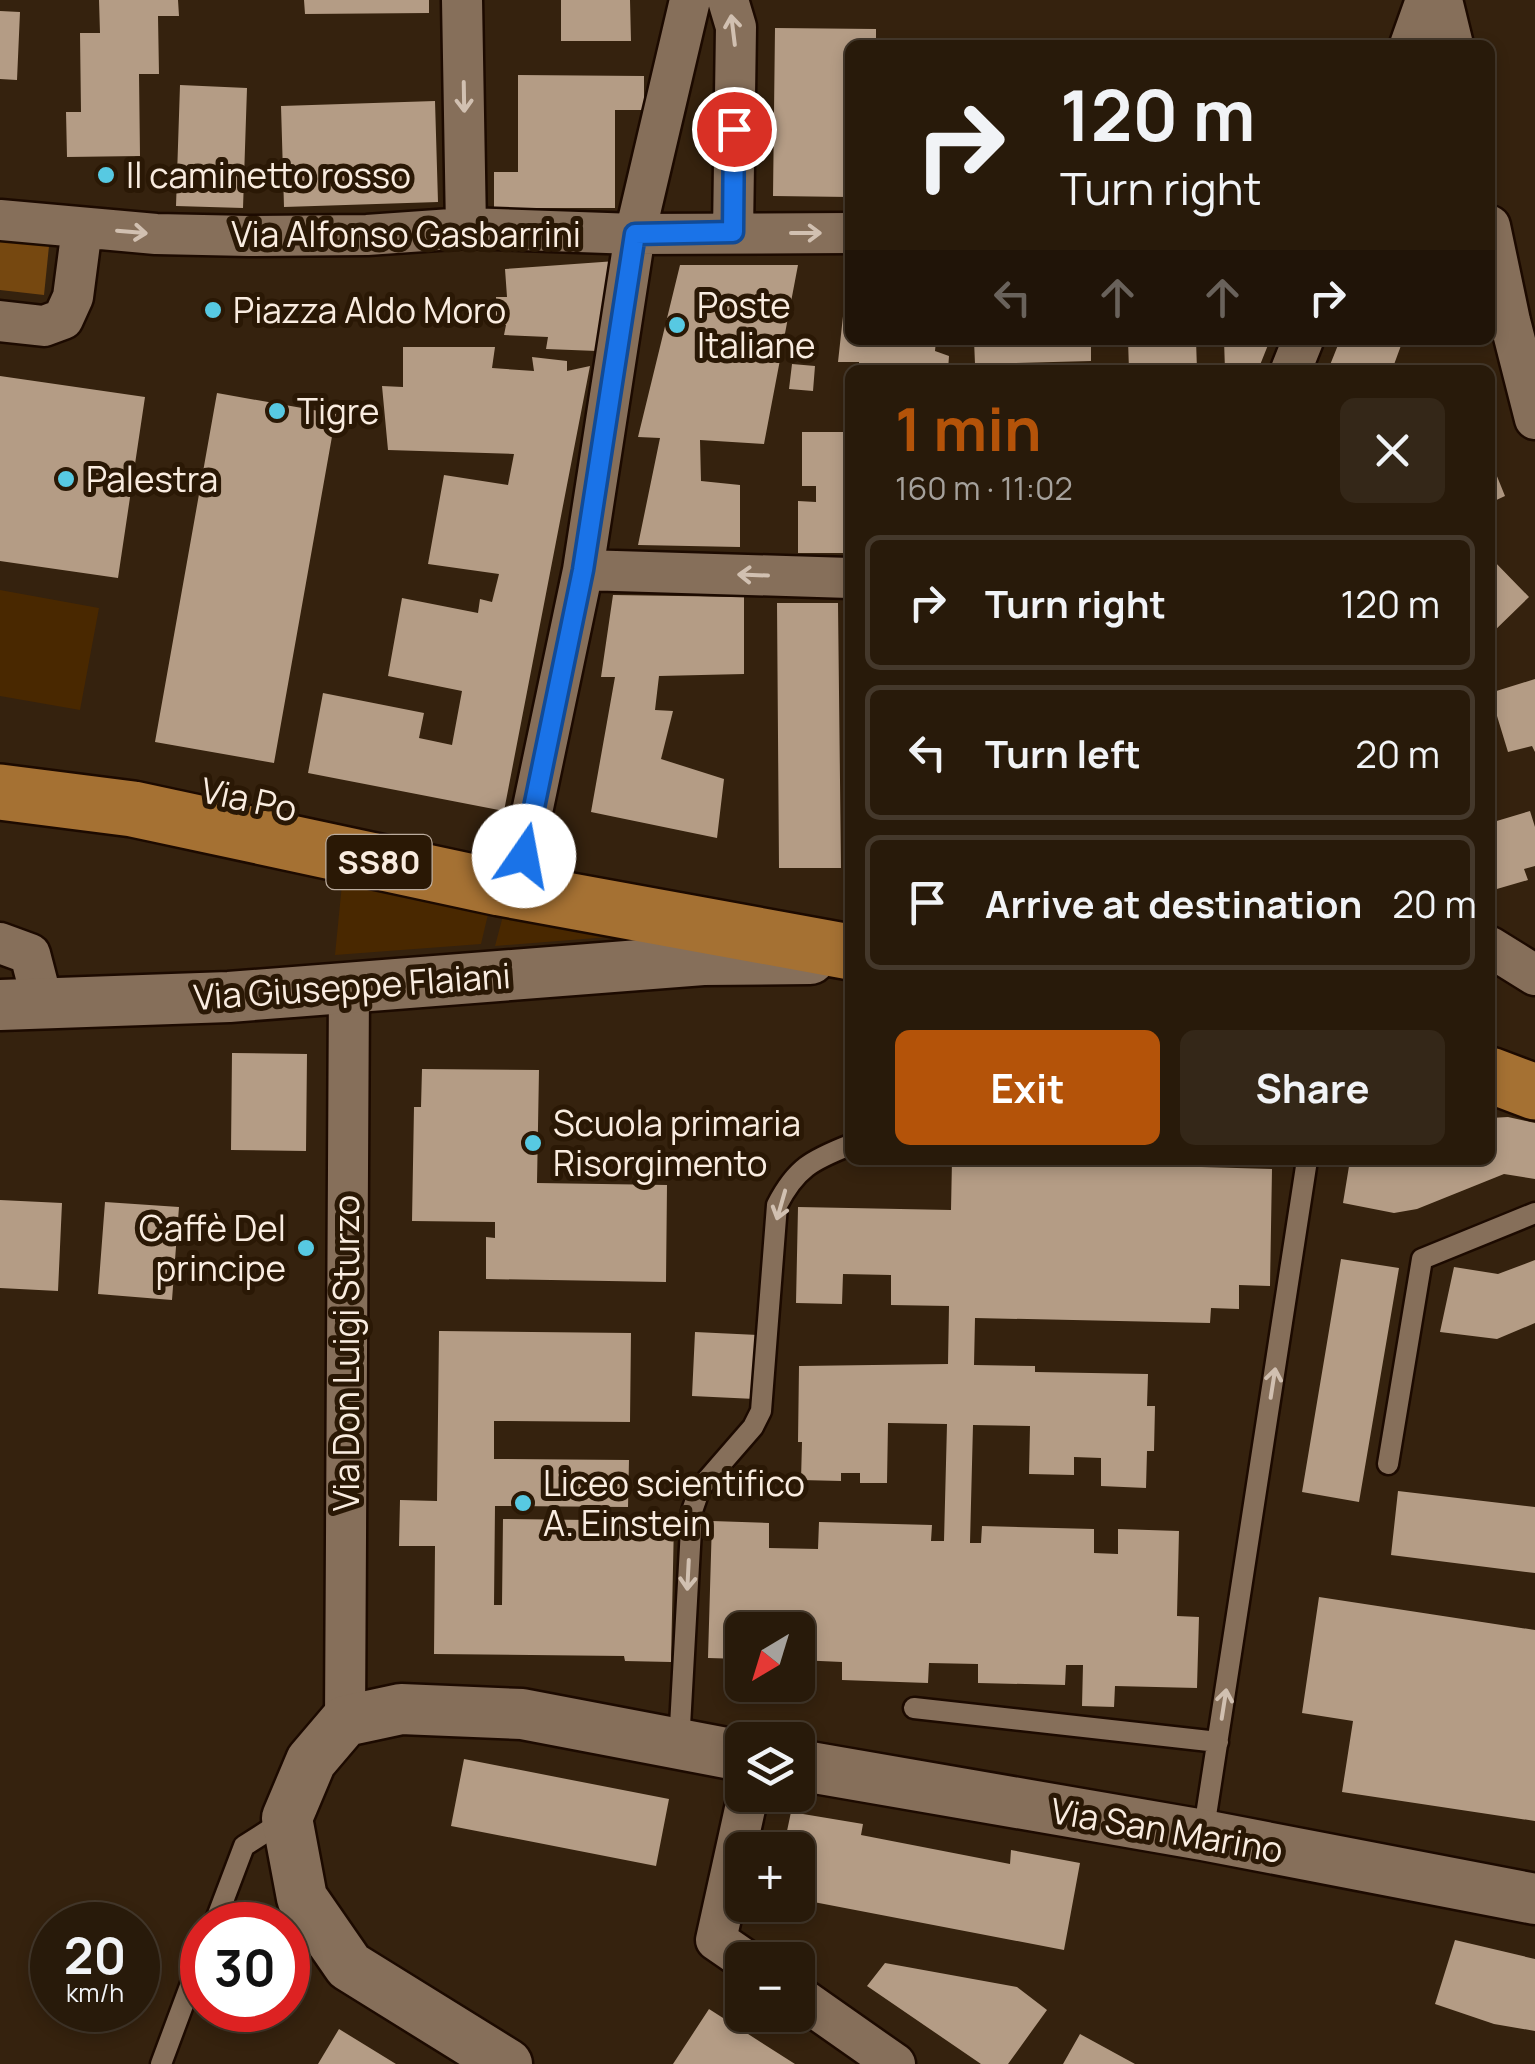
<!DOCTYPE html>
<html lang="en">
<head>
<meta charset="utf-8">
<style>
	body { margin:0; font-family:Manrope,sans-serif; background:#342718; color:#f1f3f6; height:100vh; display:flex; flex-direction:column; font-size:38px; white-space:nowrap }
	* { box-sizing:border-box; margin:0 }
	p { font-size:32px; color:#a5a19c }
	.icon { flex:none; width:55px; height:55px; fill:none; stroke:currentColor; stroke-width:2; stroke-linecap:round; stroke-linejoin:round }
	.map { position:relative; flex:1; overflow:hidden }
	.panel { position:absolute; left:845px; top:365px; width:650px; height:800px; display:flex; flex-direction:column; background:#281a0a; border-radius:15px; box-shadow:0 5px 15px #0003,0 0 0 2px #44382b }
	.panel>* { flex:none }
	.hud { position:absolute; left:845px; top:40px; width:650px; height:305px; border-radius:15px; box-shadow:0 5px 15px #0003,0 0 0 2px #44382b; background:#281a0a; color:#f1f3f6; overflow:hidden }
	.needle { width:65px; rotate:218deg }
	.buttons { position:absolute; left:725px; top:1612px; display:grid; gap:20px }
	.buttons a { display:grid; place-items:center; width:90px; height:90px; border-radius:15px; background:#281a0a; box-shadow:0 5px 15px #0003,0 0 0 2px #44382b; font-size:50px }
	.speed { position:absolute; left:30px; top:1902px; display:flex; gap:20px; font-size:50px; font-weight:700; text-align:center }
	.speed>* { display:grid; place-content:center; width:130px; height:130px; border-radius:50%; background:#281a0a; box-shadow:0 5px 15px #0003,0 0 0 2px #44382b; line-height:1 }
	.speed small { font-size:25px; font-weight:400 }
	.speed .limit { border:15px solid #d22; background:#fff; color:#111 }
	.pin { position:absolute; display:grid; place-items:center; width:85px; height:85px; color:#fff; margin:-42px; border:5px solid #fff; border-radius:50%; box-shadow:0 2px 10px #0007 }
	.me { position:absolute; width:110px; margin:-55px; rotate:12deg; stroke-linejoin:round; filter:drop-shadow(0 0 8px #0008) }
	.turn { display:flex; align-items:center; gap:35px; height:210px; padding:0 50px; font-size:45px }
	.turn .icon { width:130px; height:130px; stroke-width:2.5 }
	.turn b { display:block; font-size:70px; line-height:85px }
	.lanes { display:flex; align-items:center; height:95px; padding:0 50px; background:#0003; justify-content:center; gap:50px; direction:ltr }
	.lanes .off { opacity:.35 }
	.round { display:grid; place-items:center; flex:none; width:105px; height:105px; border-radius:15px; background:#342718 }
	.head { display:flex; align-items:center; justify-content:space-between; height:170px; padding:0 50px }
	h1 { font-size:60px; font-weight:700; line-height:75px; color:#b45309 }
	.button { display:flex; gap:20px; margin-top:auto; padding:20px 50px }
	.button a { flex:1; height:115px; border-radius:15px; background:#b45309; color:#fff; font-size:40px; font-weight:700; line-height:115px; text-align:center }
	.button a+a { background:#342718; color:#f1f3f6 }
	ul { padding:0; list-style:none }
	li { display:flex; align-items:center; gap:30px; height:135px; margin:0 20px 15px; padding:0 30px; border:5px solid #44382b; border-radius:15px }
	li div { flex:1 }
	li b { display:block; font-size:38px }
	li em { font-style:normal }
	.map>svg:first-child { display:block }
	.green { fill:#492800 }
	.forest { fill:#764810 }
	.building { fill:#b49c85 }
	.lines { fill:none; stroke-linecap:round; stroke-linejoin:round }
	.service-casing { stroke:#1c0a00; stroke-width:25 }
	.minor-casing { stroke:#1c0a00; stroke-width:45 }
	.tertiary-casing { stroke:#1c0a00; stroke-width:55 }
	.primary-casing { stroke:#1c0a00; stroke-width:60 }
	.service { stroke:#866f5a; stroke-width:20 }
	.minor { stroke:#866f5a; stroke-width:40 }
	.tertiary { stroke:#866f5a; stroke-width:50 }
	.primary { stroke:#a57133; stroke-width:55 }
	.oneway { stroke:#d1c0b1 }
	.route-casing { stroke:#114b97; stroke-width:25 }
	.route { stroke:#1a73e8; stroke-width:18 }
	.poi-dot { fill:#57c9e2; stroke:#2a1805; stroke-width:4 }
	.labels { text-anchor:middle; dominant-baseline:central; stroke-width:10; stroke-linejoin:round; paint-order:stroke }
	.shield { fill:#2a1805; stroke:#bbac9e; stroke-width:2.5 }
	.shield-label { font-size:32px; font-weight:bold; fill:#f9ece0 }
	.poi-label { font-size:35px; fill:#f9ece0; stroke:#2a1805; text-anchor:start }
	.street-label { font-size:35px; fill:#f9ece0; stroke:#2a1805 }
</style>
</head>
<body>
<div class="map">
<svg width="1535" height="2064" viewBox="0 0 1535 2064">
	<rect width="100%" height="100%" fill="#35220e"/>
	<path class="green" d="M0,590l99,18 -19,102 -80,-14z
		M342,884l147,26 -8,34 -146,11z
		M504,912l118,24 -127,10z"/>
	<path class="forest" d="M0,241l49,5 -5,49 -44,-5z"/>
	<path class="building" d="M99,0h79l1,16h-21l1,58h-20l1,82 -73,1 -1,-45h15l-1,-79h20z
		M304,0h125v13l-124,1z
		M561,0h69l1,41h-70z
		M0,11l20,1 -3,68 -17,-1z
		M775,28l101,1v16h-26v152l-77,-1z
		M518,75l126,1v34h-29v98h-121v-36h24z
		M180,85l67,3 -4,120 -67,-2z
		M435,101l3,101 -154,5 -3,-101z
		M616,261l-19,90 -51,-2 2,-12 -44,-2 2,-10h-10v-28h11l-2,-28z
		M680,265h118l-34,179 -64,-4 1,41 39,4v62l-102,-2 22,-107 -22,-1z
		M845,298h5v42h86l-1,11 14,5 -1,14h-89v-8h-21z
		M974,340h117v21l-116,3z
		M1128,340h68l1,30h-68z
		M1224,340h46l-12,30h-33z
		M1340,340h63l-11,30h-64z
		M403,347h92l-3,21 42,3 -2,-14 35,4v10l23,-5 -86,445 -196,-38 15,-80 101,20 -5,25 33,7 10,-54 -74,-15 14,-78 76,15 2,-14 12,3 7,-28 -71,-10 16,-89 64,10 6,-31 -126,-4 -6,-64 21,1z
		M792,364l23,2 -2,25 -24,-2z
		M0,376l145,21 -27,181 -118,-17z
		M217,393l119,21 -62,349 -119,-21z
		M802,432h48v121h-52v-52l18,1v-16h-14z
		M1490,459l15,37 -15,7z
		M1490,557l39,40 -39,38z
		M613,595l131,2v77l-85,2 -4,34 18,1 -12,48 63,20 -7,59 -126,-26 24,-135h-14z
		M777,603h61l3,265h-62z
		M1535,679v73l-3,-6 -24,6 -18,-59z
		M1530,811l5,16v39l-11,3 4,11 -38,11v-68z
		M232,1053l75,1 -1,97 -75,-1z
		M422,1069l117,1 -2,113 130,2 -1,97 -180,-3v-42l9,1v-16l-83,-1 2,-114h7z
		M1508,1117l27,6v56l-31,-5 -87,35 -23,4 -51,-10 7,-43h140v-42z
		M952,1160l320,9 -2,117 -31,-1v24l-28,-1 -1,15 -235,-5 -1,47 61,1v6l113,2 -1,32h8l-1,45h-7l-1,37 -45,-2v-28l-27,-1v18l-45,-1 1,-48 -57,-1 -3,118h11l1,-17 112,3v24l24,1v-25l61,2 -2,85 22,1 -2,71 -82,-2 -1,21 -32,-1 1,-41h-17l-1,20 -87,-2v-19l-49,-1 -1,20 -86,-3v-18l-44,-2v-30h-56v29l-34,-1 4,-137 57,2v25l49,1 1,-27 113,3 -1,16h13l3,-117 -59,-1 -1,60h-27v-10h-19v8l-40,-1 1,-38h-4l1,-76 149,-2 1,-58 -58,-1v-30l-48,-1 -1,30 -46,-1 2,-96 153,3z
		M0,1200l62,3 -4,88 -58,-3z
		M105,1202l74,5 -7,93 -74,-6z
		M1341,1259l58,9 -40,234 -57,-10z
		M1535,1260v63l-38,16 -57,-7 14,-65 44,7z
		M439,1331l192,2 -1,89 -136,-1v38l135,1 -1,47 -133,-1 -1,99h8l1,-86 171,2 -3,141 -46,-1 -1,-5 -190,-2 1,-108h-36l1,-46 37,1z
		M695,1332l63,3 -3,64 -63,-3z
		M1398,1491l137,16v66l-144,-18z
		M1319,1597l216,33v191l-193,-29 11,-71 -51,-8z
		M464,1759l205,40 -13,67 -205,-40z
		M791,1812l72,12 -2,11 149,29 1,-14 69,13 -16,87 -266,-51v-49h-15z
		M1455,1940l80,19v72l-41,-7 -59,-20z
		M885,1963l132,24 30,23 -39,54h-27l-114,-78z
		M709,2009l86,55h-122z
		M339,2029l57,35h-78z
		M1080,2034l55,30h-72z"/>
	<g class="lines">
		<g class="service-casing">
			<path id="service" d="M1388,1464l34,-205 113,-46
				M914,1708l304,34
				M679,1744l13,-233 8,-23 53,-61 8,-16 16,-206c19,-37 35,-45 73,-60
				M1203,1835l104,-675
				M214,1925l30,-79 42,-27
				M161,2064l41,-110"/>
		</g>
		<g class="minor-casing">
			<path id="minor" d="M462,0l4,228
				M728,0l8,27 -3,205
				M1442,0l11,45
				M1410,45l16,-45
				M0,220l156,14 93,2 118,-1 99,-7 169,6 215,-1
				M1490,226l20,95 25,98
				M0,321l44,5 19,-7 10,-22 9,-69
				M1291,370l12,-30
				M583,570l267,8
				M523,855l60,-285 52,-336 55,-234
				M0,943l30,11 13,50
				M1490,947l45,28
				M345,1721l4,-735
				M745,1960l-29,-20 32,-145
				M798,1996l97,68"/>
		</g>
		<g class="tertiary-casing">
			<path id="tertiary" d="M0,1005l229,-8 474,-37 107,-1
				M798,1765l405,70 332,64
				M507,2064l-158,-98 -47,-68 -15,-80 24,-57 34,-40 56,-12 121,5 220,42"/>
		</g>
		<g class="primary-casing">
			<path id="primary" d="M0,792l133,17 367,79 350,64
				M1490,1075l45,17"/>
		</g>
		<use href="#service" class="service"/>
		<use href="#minor" class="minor"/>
		<use href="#tertiary" class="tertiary"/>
		<use href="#primary" class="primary"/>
	</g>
	<defs><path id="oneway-shaft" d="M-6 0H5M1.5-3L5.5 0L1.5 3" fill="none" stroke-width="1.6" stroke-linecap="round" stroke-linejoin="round" transform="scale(2.5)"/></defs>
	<g class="oneway">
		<use href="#oneway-shaft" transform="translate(733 30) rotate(-97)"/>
		<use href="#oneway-shaft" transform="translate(464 97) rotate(89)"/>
		<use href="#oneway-shaft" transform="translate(132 232) rotate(5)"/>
		<use href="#oneway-shaft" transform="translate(806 233)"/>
		<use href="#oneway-shaft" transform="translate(753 575) rotate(-178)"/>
		<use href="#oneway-shaft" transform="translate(781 1205) rotate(106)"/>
		<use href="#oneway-shaft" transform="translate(1273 1383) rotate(-81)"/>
		<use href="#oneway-shaft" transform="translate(688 1575) rotate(93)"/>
		<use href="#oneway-shaft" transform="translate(1224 1704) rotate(-81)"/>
	</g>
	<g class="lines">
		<g class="route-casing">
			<path id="route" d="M524,856l59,-286 52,-336 98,-2 1,-103"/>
		</g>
		<use href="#route" class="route"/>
	</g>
	<g class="poi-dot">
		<circle cx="106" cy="175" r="10"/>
		<circle cx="213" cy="310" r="10"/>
		<circle cx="677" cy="325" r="10"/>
		<circle cx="277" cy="411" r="10"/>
		<circle cx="66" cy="479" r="10"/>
		<circle cx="533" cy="1143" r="10"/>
		<circle cx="306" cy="1248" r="10"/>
		<circle cx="523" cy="1503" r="10"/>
	</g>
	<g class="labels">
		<rect class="shield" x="326.5" y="835" width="105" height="54" rx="8"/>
		<g class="shield-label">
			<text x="379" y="862">SS80</text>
		</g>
		<g class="poi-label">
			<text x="126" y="175">Il caminetto rosso</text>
			<text x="697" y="305">Poste<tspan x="697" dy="40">Italiane</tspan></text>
			<text x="233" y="310">Piazza Aldo Moro</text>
			<text x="297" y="411">Tigre</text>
			<text x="86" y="479">Palestra</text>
			<text x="553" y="1123">Scuola primaria<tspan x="553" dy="40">Risorgimento</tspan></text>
			<text x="286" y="1228" text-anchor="end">Caffè Del<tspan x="286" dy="40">principe</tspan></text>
			<text x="543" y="1483">Liceo scientifico<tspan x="543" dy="40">A. Einstein</tspan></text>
		</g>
		<g class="street-label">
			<text x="406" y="234">Via Alfonso Gasbarrini</text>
			<text transform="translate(249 799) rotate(12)">Via Po</text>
			<text transform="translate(352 986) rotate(-4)">Via Giuseppe Flaiani</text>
			<text transform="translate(346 1353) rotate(-90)">Via Don Luigi Sturzo</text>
			<text transform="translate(1167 1830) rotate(10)">Via San Marino</text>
		</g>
	</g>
</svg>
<div class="buttons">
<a><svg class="needle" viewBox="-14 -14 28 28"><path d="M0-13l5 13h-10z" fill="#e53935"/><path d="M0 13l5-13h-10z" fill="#a5a19c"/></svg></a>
<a><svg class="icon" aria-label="layers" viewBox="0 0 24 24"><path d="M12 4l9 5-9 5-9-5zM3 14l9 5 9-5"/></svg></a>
<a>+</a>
<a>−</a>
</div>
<div class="speed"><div>20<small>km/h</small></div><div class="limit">30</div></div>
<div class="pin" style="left:734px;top:129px;background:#d93025"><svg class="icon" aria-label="arrive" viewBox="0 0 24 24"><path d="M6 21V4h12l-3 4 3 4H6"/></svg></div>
<svg class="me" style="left:524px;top:856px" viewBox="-20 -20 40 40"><circle r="19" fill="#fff"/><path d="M0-13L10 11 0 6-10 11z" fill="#1a73e8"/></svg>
<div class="hud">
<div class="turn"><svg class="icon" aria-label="right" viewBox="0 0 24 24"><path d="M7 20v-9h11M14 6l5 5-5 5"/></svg><div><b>120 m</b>Turn right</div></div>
<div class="lanes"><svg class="icon off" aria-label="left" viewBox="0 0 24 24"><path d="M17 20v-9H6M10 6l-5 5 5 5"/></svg><svg class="icon off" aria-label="ahead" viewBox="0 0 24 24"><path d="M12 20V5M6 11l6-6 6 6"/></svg><svg class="icon off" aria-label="ahead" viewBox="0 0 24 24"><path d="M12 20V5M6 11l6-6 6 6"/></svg><svg class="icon" aria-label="right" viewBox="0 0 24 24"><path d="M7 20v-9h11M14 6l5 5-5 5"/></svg></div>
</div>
<section class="panel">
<div class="head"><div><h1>1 min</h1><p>160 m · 11:02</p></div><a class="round"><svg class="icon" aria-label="close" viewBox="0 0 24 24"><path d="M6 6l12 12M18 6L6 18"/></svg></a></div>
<ul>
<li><svg class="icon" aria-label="right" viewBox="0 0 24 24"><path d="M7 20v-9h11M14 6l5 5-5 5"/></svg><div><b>Turn right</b></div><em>120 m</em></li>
<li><svg class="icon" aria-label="left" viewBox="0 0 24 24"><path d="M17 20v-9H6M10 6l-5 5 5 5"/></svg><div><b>Turn left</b></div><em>20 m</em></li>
<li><svg class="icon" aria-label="arrive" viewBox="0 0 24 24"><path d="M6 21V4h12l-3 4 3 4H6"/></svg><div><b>Arrive at destination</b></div><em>20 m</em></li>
</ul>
<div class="button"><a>Exit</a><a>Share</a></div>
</section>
</div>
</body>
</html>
